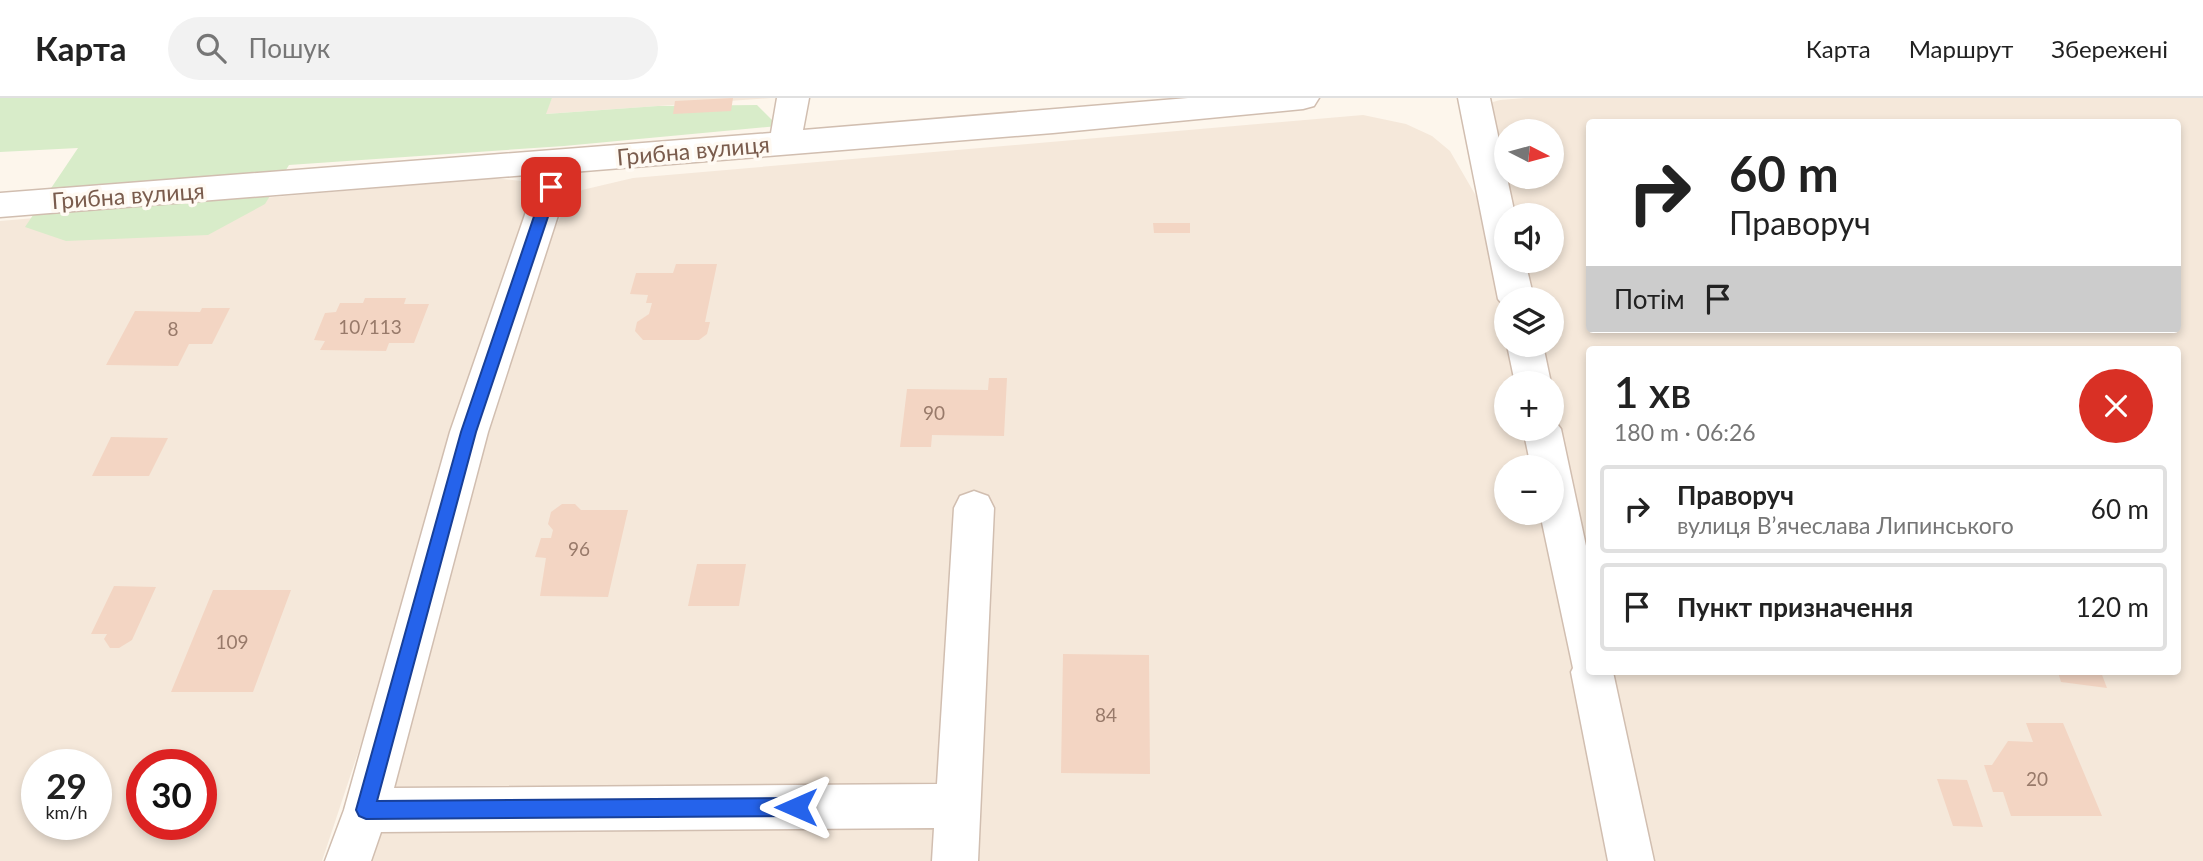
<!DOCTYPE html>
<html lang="uk">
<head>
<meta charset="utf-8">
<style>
	body { margin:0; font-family:Lato,sans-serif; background:#f2f2f2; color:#222; height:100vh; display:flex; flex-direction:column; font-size:26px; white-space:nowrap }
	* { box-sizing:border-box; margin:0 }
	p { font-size:23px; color:#767676 }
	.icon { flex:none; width:38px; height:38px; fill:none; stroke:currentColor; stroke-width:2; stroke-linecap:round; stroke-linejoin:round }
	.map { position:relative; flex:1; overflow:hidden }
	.sheet { position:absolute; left:1586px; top:248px; width:595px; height:329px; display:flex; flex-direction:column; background:#fff; border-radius:7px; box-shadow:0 4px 10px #0003 }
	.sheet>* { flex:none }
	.top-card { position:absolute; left:1586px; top:21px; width:595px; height:214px; border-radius:7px; box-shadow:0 4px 10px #0003; background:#fff; color:#222; overflow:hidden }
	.needle { width:46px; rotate:96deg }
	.tools { position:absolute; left:1494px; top:21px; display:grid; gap:14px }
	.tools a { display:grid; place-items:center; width:70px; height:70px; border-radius:50%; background:#fff; box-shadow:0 4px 10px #0003; font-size:35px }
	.speed { position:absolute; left:21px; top:651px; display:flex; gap:14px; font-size:35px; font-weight:700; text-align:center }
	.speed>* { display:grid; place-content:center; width:91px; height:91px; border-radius:50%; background:#fff; box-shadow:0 4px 10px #0003; line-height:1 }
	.speed small { font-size:18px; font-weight:400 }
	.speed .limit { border:10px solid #d22; background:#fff; color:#111 }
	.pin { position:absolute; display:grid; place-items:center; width:60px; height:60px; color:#fff; margin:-30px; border-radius:14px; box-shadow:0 4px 10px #0006 }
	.me { position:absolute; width:77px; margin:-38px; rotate:270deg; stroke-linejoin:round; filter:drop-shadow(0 0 5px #0008) }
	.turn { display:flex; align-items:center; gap:24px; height:147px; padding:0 28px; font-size:32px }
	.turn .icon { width:91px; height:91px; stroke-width:2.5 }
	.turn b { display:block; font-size:49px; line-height:60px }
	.then { display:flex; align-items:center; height:66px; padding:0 28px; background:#0003; gap:14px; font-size:26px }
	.round { display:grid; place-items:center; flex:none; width:74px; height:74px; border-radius:37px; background:#f2f2f2 }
	.overview { display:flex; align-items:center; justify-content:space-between; height:119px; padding:0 28px }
	h1 { font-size:42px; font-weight:600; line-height:52px }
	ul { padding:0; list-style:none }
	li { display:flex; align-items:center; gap:21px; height:88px; margin:0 14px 10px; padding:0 14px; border:4px solid #e0e0e0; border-radius:7px }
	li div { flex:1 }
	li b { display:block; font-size:26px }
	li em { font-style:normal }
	header { display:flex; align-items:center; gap:42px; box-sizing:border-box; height:98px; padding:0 35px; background:#fff; border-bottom:2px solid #e0e0e0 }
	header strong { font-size:33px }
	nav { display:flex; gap:38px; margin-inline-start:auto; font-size:24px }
	.search { width:490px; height:63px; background:#f2f2f2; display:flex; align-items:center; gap:18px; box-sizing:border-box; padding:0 24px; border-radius:38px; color:#767676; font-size:26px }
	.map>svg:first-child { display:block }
	.residential { fill:#f5e8da; fill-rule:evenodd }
	.green { fill:#d8ecc9 }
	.building { fill:#f3d5c3 }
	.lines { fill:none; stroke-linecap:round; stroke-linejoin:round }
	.minor-casing { stroke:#d1beb0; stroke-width:3 }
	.minor { fill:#fff; fill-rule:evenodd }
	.route { fill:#2563eb; stroke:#184099; stroke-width:2 }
	.labels { text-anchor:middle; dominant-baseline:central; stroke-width:7; stroke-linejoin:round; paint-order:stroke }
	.number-label { font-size:19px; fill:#987a6a }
	.street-label { font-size:23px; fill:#7a5c4d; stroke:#fffaf3 }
</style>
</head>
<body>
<header>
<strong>Карта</strong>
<div class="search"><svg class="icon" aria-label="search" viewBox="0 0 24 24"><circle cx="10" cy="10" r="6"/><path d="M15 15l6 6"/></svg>Пошук</div>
<nav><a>Карта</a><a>Маршрут</a><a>Збережені</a></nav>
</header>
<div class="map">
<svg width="2203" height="763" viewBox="0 0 2203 763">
	<rect width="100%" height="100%" fill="#fdf6ec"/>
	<path class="residential" d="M552,0h219l-226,16z
		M1525,0h678v763h-560l-40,-189h574v-322h-588v256l-37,-177v-46h-9l-8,-38h17v-46h-27l-7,-38h34v-46h-43l-19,-108 3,-5 7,-2zM1589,24h588v207h-588zM1507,33h45v46h-45z
		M1363,17l43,9 26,12 18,15 26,45 42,187h-11v46h20l8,38h-28v46h37l72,348h-1258l125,-418 64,-199 19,-38 16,-16 51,-12z
		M493,80l28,3 13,13 -97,321 -115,346h-322v-640zM37,667h59v59h-59zM142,667h59v59h-59z"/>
	<path class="green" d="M0,0h552l-6,16 112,-8 99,-1 21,21 -214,20 -275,19 -24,39 -57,31 -142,6 -41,-14 53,-79 -78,4z"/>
	<path class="building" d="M733,0l-2,13 -58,3 2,-13z
		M1153,125h37v10h-36z
		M676,166h41l-12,58h5l-3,12 -8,6h-56l-8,-9 2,-9 12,-8 3,-11h-6l2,-8 -18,-1 6,-21h37z
		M365,200h41l-2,6h25l-15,39h-25l-3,8 -66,-1 5,-9 -11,-1 11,-27 11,-1 4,-9h23z
		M202,210h28l-18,36h-23l-11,22 -72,-1 29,-54 65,1z
		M989,280h18l-3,58 -72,-1 -1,12h-31l7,-58 81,1z
		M111,339l57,1 -19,38h-57z
		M562,406h13l6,6h47l-20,87 -68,-1 6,-38 -11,-1 6,-19h10l2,-8 -5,-6 3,-12z
		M697,466h49l-7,42h-51z
		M114,488l42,1 -24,53 -13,8h-9l-6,-9 3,-5h-16z
		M213,492h78l-38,102h-82z
		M1063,556l86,1 1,119 -89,-1z
		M2058,574h43l6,16 -46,-6z
		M2026,625h37l39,93h-91l-8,-24h-10l-9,-27h8l16,-24 25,1z
		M1937,681l30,1 16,47 -30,-1z"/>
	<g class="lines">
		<g class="minor-casing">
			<path id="minor" d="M777,0h32l-6,32 385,-32h131l-5,8 -11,3 -250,24 -481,39 -84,260 -94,356 543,-4 17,-276 6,-12 14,-5 14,5 6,12 -16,353h-46l2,-33 -553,4 -10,29h-46l19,-51 106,-378 89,-258 -539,43v-24l771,-60z
				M1458,0h32l25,117h-8v46h18l9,38h-27v11l-9,-11z
				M1507,247h36l8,38h-36z
				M1552,319l9,12 28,131v112h24l41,189h-46l-37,-189 2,-4 -33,-155h12v-46h-21l-8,-38h29z"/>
		</g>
		<use href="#minor" class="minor"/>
	</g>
	<path class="route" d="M551,84l7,5 -82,245 -99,369 419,-3 7,3 3,6 -3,7 -7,2 -430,3 -7,-3 -3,-6 105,-378 83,-245z"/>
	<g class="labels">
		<g class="number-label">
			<text x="370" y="228">10/113</text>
			<text x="173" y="230">8</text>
			<text x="934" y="314">90</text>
			<text x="579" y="450">96</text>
			<text x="232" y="543">109</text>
			<text x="1106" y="616">84</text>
			<text x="2037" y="680">20</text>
		</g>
		<g class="street-label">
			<text transform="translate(693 52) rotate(-5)">Грибна вулиця</text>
			<text transform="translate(128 97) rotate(-4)">Грибна вулиця</text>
		</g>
	</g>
</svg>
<div class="tools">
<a><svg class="needle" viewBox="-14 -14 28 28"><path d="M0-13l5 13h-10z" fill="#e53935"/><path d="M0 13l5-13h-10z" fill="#767676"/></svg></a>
<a><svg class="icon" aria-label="sound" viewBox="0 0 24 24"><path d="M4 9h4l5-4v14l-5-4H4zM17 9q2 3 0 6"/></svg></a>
<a><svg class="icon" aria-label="layers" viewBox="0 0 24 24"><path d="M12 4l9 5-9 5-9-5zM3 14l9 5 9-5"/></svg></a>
<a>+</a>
<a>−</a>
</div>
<div class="speed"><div>29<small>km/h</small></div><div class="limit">30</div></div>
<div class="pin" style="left:551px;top:89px;background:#d93025"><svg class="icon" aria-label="arrive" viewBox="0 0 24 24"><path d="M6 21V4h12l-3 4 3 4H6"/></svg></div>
<svg class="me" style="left:796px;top:709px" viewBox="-20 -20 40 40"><path d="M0-17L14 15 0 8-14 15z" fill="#2563eb" stroke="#fff" stroke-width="4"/></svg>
<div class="top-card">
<div class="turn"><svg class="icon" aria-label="right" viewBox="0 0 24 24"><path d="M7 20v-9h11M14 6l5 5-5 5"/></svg><div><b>60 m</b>Праворуч</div></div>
<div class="then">Потім<svg class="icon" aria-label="arrive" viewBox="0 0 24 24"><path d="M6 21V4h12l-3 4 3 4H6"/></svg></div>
</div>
<section class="sheet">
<div class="overview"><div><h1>1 хв</h1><p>180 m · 06:26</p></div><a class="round" style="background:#d93025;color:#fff"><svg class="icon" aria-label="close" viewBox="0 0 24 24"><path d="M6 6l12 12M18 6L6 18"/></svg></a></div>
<ul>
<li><svg class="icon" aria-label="right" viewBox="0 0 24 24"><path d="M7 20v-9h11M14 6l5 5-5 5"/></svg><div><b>Праворуч</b><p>вулиця Вʼячеслава Липинського</p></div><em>60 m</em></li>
<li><svg class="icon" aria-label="arrive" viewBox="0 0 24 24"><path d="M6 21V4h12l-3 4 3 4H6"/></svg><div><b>Пункт призначення</b></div><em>120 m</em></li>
</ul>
</section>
</div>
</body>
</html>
